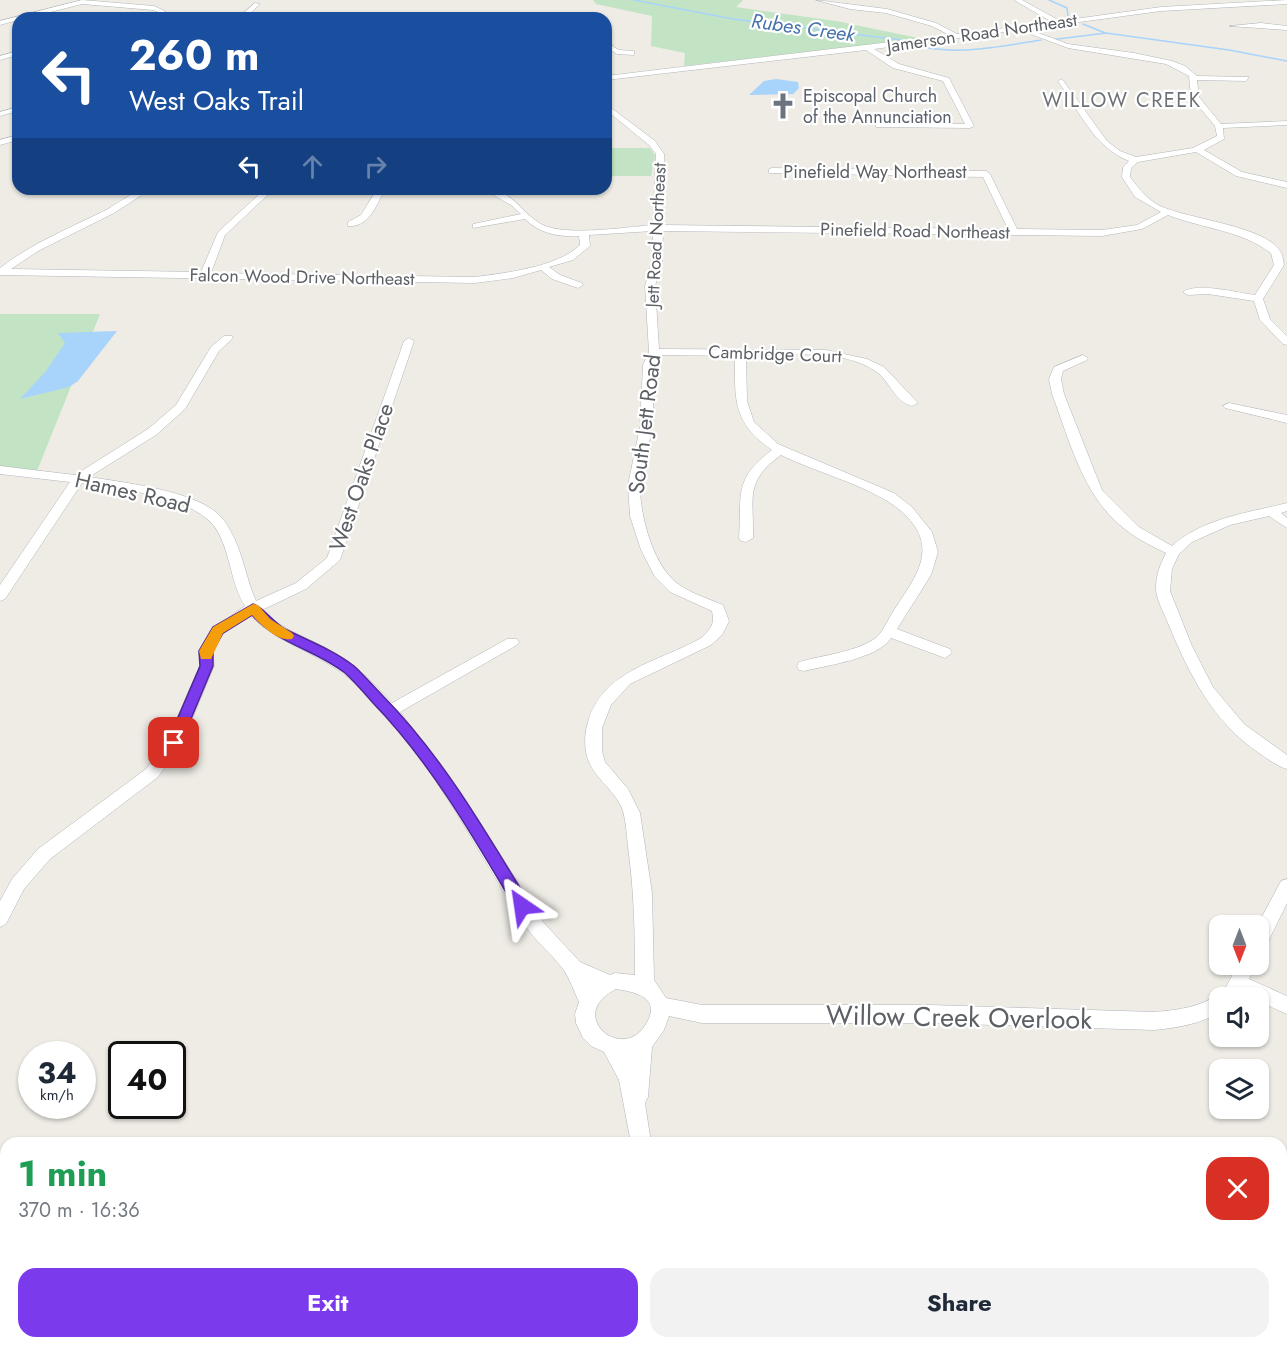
<!DOCTYPE html>
<html lang="en">
<head>
<meta charset="utf-8">
<style>
	body { margin:0; font-family:Jost,sans-serif; background:#f2f2f3; color:#1f2937; height:100vh; display:flex; flex-direction:column; font-size:22px; white-space:nowrap }
	* { box-sizing:border-box; margin:0 }
	p { font-size:20px; color:#747a83 }
	.icon { flex:none; width:33px; height:33px; fill:none; stroke:currentColor; stroke-width:2; stroke-linecap:round; stroke-linejoin:round }
	.map { position:relative; flex:1; overflow:hidden }
	.side { position:absolute; left:0px; top:1137px; width:1287px; height:212px; display:flex; flex-direction:column; background:#fff; border-radius:18px 18px 0 0; box-shadow:0 2px 4px #0004 }
	.side>* { flex:none }
	.banner { position:absolute; left:12px; top:12px; width:600px; height:183px; border-radius:18px; box-shadow:0 2px 4px #0004; background:#1a4fa0; color:#fff; overflow:hidden }
	.needle { width:39px; rotate:180deg }
	.controls { position:absolute; left:1209px; top:915px; display:grid; gap:12px }
	.controls a { display:grid; place-items:center; width:60px; height:60px; border-radius:12px; background:#fff; box-shadow:0 2px 4px #0004; font-size:30px }
	.speed { position:absolute; left:18px; top:1041px; display:flex; gap:12px; font-size:30px; font-weight:700; text-align:center }
	.speed>* { display:grid; place-content:center; width:78px; height:78px; border-radius:50%; background:#fff; box-shadow:0 2px 4px #0004; line-height:1 }
	.speed small { font-size:15px; font-weight:400 }
	.speed .limit { border:3px solid #111; border-radius:9px; background:#fff; color:#111 }
	.pin { position:absolute; display:grid; place-items:center; width:51px; height:51px; color:#fff; margin:-26px; border-radius:12px; box-shadow:0 3px 9px #0006 }
	.me { position:absolute; width:66px; margin:-33px; rotate:328deg; stroke-linejoin:round; filter:drop-shadow(0 0 4px #0008) }
	.turn { display:flex; align-items:center; gap:21px; height:126px; padding:0 18px; font-size:27px }
	.turn .icon { width:78px; height:78px; stroke-width:2.5 }
	.turn b { display:block; font-size:42px; line-height:51px }
	.lanes { display:flex; align-items:center; height:57px; padding:0 18px; background:#0003; justify-content:center; gap:30px; direction:ltr }
	.lanes .off { opacity:.35 }
	.round { display:grid; place-items:center; flex:none; width:63px; height:63px; border-radius:18px; background:#f2f2f3 }
	.summary { display:flex; align-items:center; justify-content:space-between; height:102px; padding:0 18px }
	h1 { font-size:36px; font-weight:700; line-height:45px; color:#1e9e55 }
	.button { display:flex; gap:12px; margin-top:auto; padding:12px 18px }
	.button a { flex:1; height:69px; border-radius:18px; background:#7c3aed; color:#fff; font-size:24px; font-weight:700; line-height:69px; text-align:center }
	.button a+a { background:#f2f2f3; color:#1f2937 }
	.map>svg:first-child { display:block }
	.green { fill:#c2e4c4 }
	.water { fill:#a8d3fa }
	.lines { fill:none; stroke-linecap:round; stroke-linejoin:round }
	.stream { stroke:#a8d3fa; stroke-width:1.5 }
	.minor-casing { stroke:#b2b5b9; stroke-width:1 }
	.minor { fill:#fff; fill-rule:evenodd }
	.route { fill:#7c3aed; stroke:#51269a; stroke-width:1.5 }
	.slow { fill:#f59e0b }
	.labels { text-anchor:middle; dominant-baseline:central; stroke-width:4.5; stroke-linejoin:round; paint-order:stroke }
	.far-street-label { font-size:18px; fill:#5c6064; stroke:#fff }
	.far-worship-label { font-size:18px; fill:#5b616d; stroke:#fff; text-anchor:start }
	.far-water-label { font-size:20px; font-style:italic; fill:#4673ac; stroke:#fff }
	.far-neighbourhood-label { font-size:20px; letter-spacing:1.5px; fill:#6e7276; stroke:#fff }
	.street-label { font-size:22px; fill:#5c6064; stroke:#fff }
	.near-street-label { font-size:27px; fill:#5c6064; stroke:#fff }
</style>
</head>
<body>
<div class="map">
<svg width="1287" height="1348" viewBox="0 0 1287 1348">
	<rect width="100%" height="100%" fill="#eeece5"/>
	<path class="green" d="M593,0h150l-7,7 100,14 87,18 -239,27 1,-13 -34,-7 1,-30 -56,-12z
		M606,148h44l5,8 -4,20h-45z
		M0,314h100l-65,162 -35,-3z"/>
	<path class="water" d="M776,79l22,3 1,6 -6,6 -44,1 15,-14z
		M117,331l-39,50 -9,6 -49,12 26,-28 19,-28 -7,-10z"/>
	<g class="lines">
		<path class="stream" d="M634,0l99,19 168,21
			M1049,0l18,8 1,8
			M1083,24l22,9
			M1050,40l56,-7 123,17 58,11
			M913,45c43,11 85,2 128,-5"/>
		<g class="minor-casing">
			<path id="minor" d="M82,0l72,6 11,5 -2,7h-6l1,-6 -5,-2 -71,-6 -55,14h-9v2l-18,5v-4z
				M816,0l71,9 49,14 21,11 95,-12 -38,-22h8l38,21 101,-14 126,-7v4l-126,7 -133,18 40,15 66,9 38,8 13,5 12,10 52,1 -3,4 -49,-1 2,17 22,27 66,-3v4l-64,3 1,11 -20,11 38,22 45,10v6l-51,-12 -40,-24 -58,10 -7,6 -1,9c9,12 17,22 30,29 28,13 105,20 120,45 3,4 3,10 4,14l-21,34 7,20 17,17v9l-4,-1 -23,-24 -6,-19 -46,-7 -20,1 -5,-3c14,-10 55,1 72,3l19,-30 -3,-12c-31,-23 -67,-24 -103,-38l-26,14 -40,7 -439,-5 -1,30 -7,25 4,63 167,1 41,9 17,8 34,36 -6,3c-17,-4 -22,-24 -35,-34 -35,-25 -91,-16 -131,-16l1,45 7,21 24,22 116,49 18,14 20,25 6,20 -7,23 -34,54 53,20 2,4 -7,5 -54,-20c-14,21 -63,27 -87,33l-5,-1 -2,-4 2,-4c24,-7 52,-9 74,-22 9,-5 15,-21 21,-30 23,-35 47,-64 7,-99 -29,-25 -84,-38 -120,-56 -37,27 -27,42 -28,83l-7,4 -5,-1 -2,-3c3,-43 -6,-59 33,-88 -40,-28 -37,-50 -37,-94l-77,-1c-8,23 -3,49 -6,73 -3,19 -11,40 -12,59 0,29 14,83 41,99 12,8 28,13 42,19l6,16 -7,14 -11,10 -81,39 -19,21 -9,23v23l3,11 23,27 12,24 12,80 2,87 12,18 36,7h228l224,7c24,-2 52,-5 70,-23 6,-6 9,-17 13,-25h19l-7,15 38,17v18l-29,-13v-3h-8l-8,-4 -2,4h-20v15c-22,11 -43,15 -66,17l-224,-7h-228l-33,-7 -5,14 -12,17 -4,50 -3,6 6,40h-20l-12,-63 -15,-28 -13,-6 -8,-8 -7,-15 -1,-9 4,-12c-5,-11 -9,-23 -16,-33 -12,-16 -28,-28 -39,-45 -53,-82 -97,-175 -170,-242 -31,-28 -75,-37 -103,-66l-28,17 -10,18 1,15 -32,77 -24,34 -108,82 -26,30 -18,35 -6,3v-26l12,-22 26,-30 108,-80 21,-28 33,-75 -1,-15 12,-21 34,-24c-14,-22 -14,-50 -27,-74 -19,-36 -99,-43 -136,-49l-77,116 -5,2v-16l70,-103 -70,-8v-8l75,9 73,-46 28,-24 35,-58 13,-11h8l1,2 -14,13 -34,58 -29,26 -67,42c33,5 94,13 121,31 9,5 16,14 21,24 12,21 15,47 25,69l40,-18 31,-25 77,-217 5,-3 5,3 -74,219 -34,29 -44,21c20,21 48,28 73,43 22,13 39,31 57,50l115,-64h10l2,3 -2,3 -117,67 61,81 82,129 37,40 30,13 5,-2 20,2c0,-43 -1,-85 -7,-128 -1,-11 -2,-25 -5,-36 -6,-19 -26,-30 -34,-49 -5,-12 -5,-27 -1,-40 15,-53 72,-60 113,-84 10,-9 14,-14 11,-27l-42,-19 -15,-15 -14,-27 -11,-34 -2,-31 12,-58 3,-62 6,-13 -4,-66 7,-25 1,-30 -64,4 1,11 -17,14 -24,7 11,8 22,8 1,2 -5,3 -26,-9 -11,-9 -28,8 -38,5 -475,-8v-7c32,-25 70,-40 106,-58 15,-8 29,-21 45,-21l-37,24 -76,38 -27,18 190,3 17,-40 47,-43h9l-49,46 -14,38 264,4c30,-4 83,-10 105,-32l-1,-9c-20,1 -39,-2 -54,-17l-52,9v-4l48,-10 -10,-9 -28,-16c30,0 36,22 58,35 23,13 85,3 112,1l3,-71 -7,-9 -43,-35v-6l49,37 9,13 -1,71 345,4 -25,-52 -214,-4v-4l3,-1 214,3 4,3 27,55 85,1 35,-5 24,-13 -26,-15 -13,-20 1,-10 6,-6c-35,-14 -50,-50 -71,-80l4,-2 45,62 13,10 16,6 57,-9 24,-12 -2,-10 -24,-29 -2,-21 -23,-12 -98,-16 -48,-18 -146,19 25,15 50,14 25,48 -4,2 -94,-1v-4h3l86,1 -22,-43 -50,-13 -27,-18 -260,30v-4l343,-41 -17,-9 -46,-13 -36,-4zM616,989c20,3 46,9 30,35 -23,40 -82,-9 -30,-35z
				M255,3l5,1 -15,14h-7z
				M557,16h26l3,2h-32z
				M606,23l3,2 3,21 7,4 15,1v4l-17,-1 -10,-6z
				M1261,23l26,3v4l-57,-4z
				M18,51v4l-18,5v-4z
				M18,107v4l-18,5v-4z
				M18,135v5l-18,5v-5z
				M377,189h8c-8,15 -16,39 -37,37v-4l13,-7z
				M1083,355l5,3 -1,2 -24,11 -2,8 3,15 38,96 37,37 33,19c31,-28 76,-33 115,-43v8l-6,2 6,5v10l-18,-12 -39,9 -38,17 -13,12 -7,15 -2,22 22,55 21,41 31,37 43,31v14c-10,-3 -19,-10 -28,-16 -46,-31 -70,-79 -91,-130 -4,-10 -12,-24 -12,-35 0,-13 4,-23 10,-35 -12,-6 -25,-12 -36,-20 -46,-32 -59,-89 -78,-139l-3,-15 5,-12z
				M1229,403l58,12v8l-62,-15 -2,-2z
				M1287,879v24l-22,45 -7,2 -1,-24 24,-45z
				M316,1342h40l-3,6h-39z
				M645,1342h24v6h-24z
				M859,1342h24l1,6h-24z
				M978,1342h24l1,6h-24z
				M1107,1342h24l1,6h-24z"/>
		</g>
		<use href="#minor" class="minor"/>
	</g>
	<path class="route" d="M253,604c9,2 21,19 32,25 24,12 48,21 69,37 10,9 19,20 29,30 59,60 101,133 145,205l3,5 -3,5 -6,1 -5,-1c-43,-73 -85,-147 -144,-208 -9,-10 -18,-21 -28,-30 -29,-23 -69,-30 -93,-58l-29,18 -10,18v15l-32,77 -2,4h-10l-2,-4 33,-77 -1,-15 14,-24z"/>
	<path class="slow" d="M253,604l5,1 12,14 22,14 2,3 -2,3c-14,3 -31,-14 -40,-24l-29,18 -12,26h-10l-2,-8 14,-24z"/>
	<defs>
		<g id="church-bare" transform="scale(2.07)"><path d="M-1.2-6h2.4v3.5h3.3v2.4h-3.3V6h-2.4V-.1h-3.3v-2.4h3.3Z" fill="#6b7280" stroke="#fff" stroke-width="2.5" paint-order="stroke"/></g>
	</defs>
	<g fill-rule="evenodd">
		<use href="#church-bare" x="783" y="106"/>
	</g>
	<g class="labels">
		<g class="far-street-label">
			<text transform="translate(982 33) rotate(-8)">Jamerson Road Northeast</text>
			<text x="875" y="172">Pinefield Way Northeast</text>
			<text transform="translate(915 231) rotate(1)">Pinefield Road Northeast</text>
			<text transform="translate(656 235) rotate(-87)">Jett Road Northeast</text>
			<text transform="translate(302 277) rotate(1)">Falcon Wood Drive Northeast</text>
			<text transform="translate(775 354) rotate(2)">Cambridge Court</text>
		</g>
		<g class="far-worship-label">
			<text x="803" y="96">Episcopal Church<tspan x="803" dy="21">of the Annunciation</tspan></text>
		</g>
		<g class="far-water-label">
			<text transform="translate(803 28) rotate(8)">Rubes Creek</text>
		</g>
		<g class="far-neighbourhood-label">
			<text x="1122" y="100">WILLOW CREEK</text>
		</g>
		<g class="street-label">
			<text transform="translate(644 424) rotate(-83)">South Jett Road</text>
			<text transform="translate(361 477) rotate(-71)">West Oaks Place</text>
			<text transform="translate(133 492) rotate(13)">Hames Road</text>
		</g>
		<g class="near-street-label">
			<text transform="translate(959 1017) rotate(1)">Willow Creek Overlook</text>
		</g>
	</g>
</svg>
<div class="controls">
<a><svg class="needle" viewBox="-14 -14 28 28"><path d="M0-13l5 13h-10z" fill="#e53935"/><path d="M0 13l5-13h-10z" fill="#747a83"/></svg></a>
<a><svg class="icon" aria-label="sound" viewBox="0 0 24 24"><path d="M4 9h4l5-4v14l-5-4H4zM17 9q2 3 0 6"/></svg></a>
<a><svg class="icon" aria-label="layers" viewBox="0 0 24 24"><path d="M12 4l9 5-9 5-9-5zM3 14l9 5 9-5"/></svg></a>
</div>
<div class="speed"><div>34<small>km/h</small></div><div class="limit">40</div></div>
<div class="pin" style="left:174px;top:743px;background:#d93025"><svg class="icon" aria-label="arrive" viewBox="0 0 24 24"><path d="M6 21V4h12l-3 4 3 4H6"/></svg></div>
<svg class="me" style="left:522px;top:906px" viewBox="-20 -20 40 40"><path d="M0-17L14 15 0 8-14 15z" fill="#7c3aed" stroke="#fff" stroke-width="4"/></svg>
<div class="banner">
<div class="turn"><svg class="icon" aria-label="left" viewBox="0 0 24 24"><path d="M17 20v-9H6M10 6l-5 5 5 5"/></svg><div><b>260 m</b>West Oaks Trail</div></div>
<div class="lanes"><svg class="icon" aria-label="left" viewBox="0 0 24 24"><path d="M17 20v-9H6M10 6l-5 5 5 5"/></svg><svg class="icon off" aria-label="ahead" viewBox="0 0 24 24"><path d="M12 20V5M6 11l6-6 6 6"/></svg><svg class="icon off" aria-label="right" viewBox="0 0 24 24"><path d="M7 20v-9h11M14 6l5 5-5 5"/></svg></div>
</div>
<section class="side">
<div class="summary"><div><h1>1 min</h1><p>370 m · 16:36</p></div><a class="round" style="background:#d93025;color:#fff"><svg class="icon" aria-label="close" viewBox="0 0 24 24"><path d="M6 6l12 12M18 6L6 18"/></svg></a></div>
<div class="button"><a>Exit</a><a>Share</a></div>
</section>
</div>
</body>
</html>
